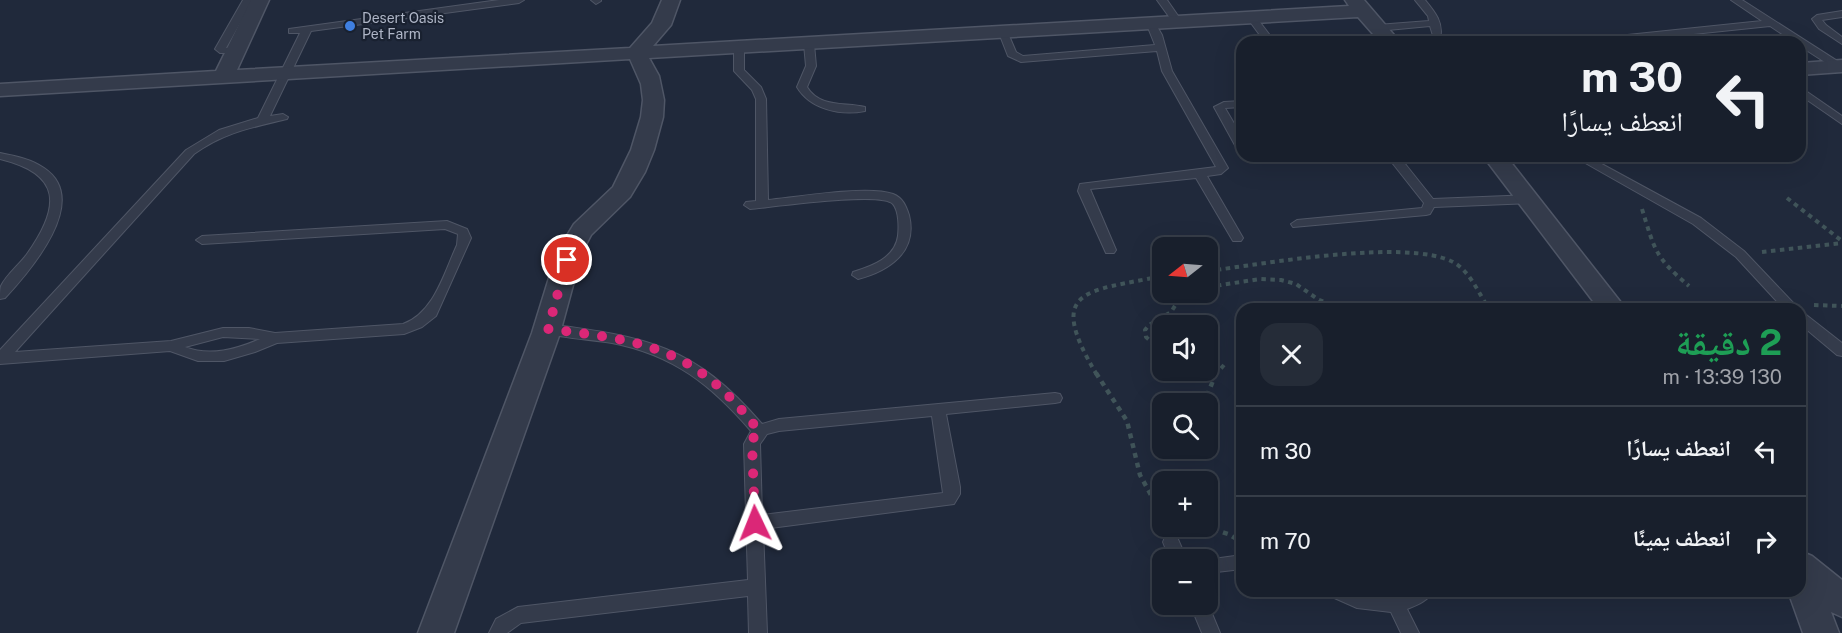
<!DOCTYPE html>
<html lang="ar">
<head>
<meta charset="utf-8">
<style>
	body { margin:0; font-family:"Public Sans","Noto Naskh Arabic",sans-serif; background:#252c38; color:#f1f3f6; direction:rtl; height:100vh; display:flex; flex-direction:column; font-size:22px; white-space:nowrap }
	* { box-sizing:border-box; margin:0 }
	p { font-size:20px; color:#9fa2a9 }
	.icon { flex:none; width:33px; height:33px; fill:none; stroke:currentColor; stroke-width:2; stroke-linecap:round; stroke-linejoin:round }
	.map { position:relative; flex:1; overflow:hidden; direction:ltr }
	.side { position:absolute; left:1236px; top:303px; width:570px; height:294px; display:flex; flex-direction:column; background:#181f2c; border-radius:18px; box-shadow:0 6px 24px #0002,0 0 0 2px #363d48; direction:rtl }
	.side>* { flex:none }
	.top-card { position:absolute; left:1236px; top:36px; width:570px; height:126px; border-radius:18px; box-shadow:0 6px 24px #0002,0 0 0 2px #363d48; direction:rtl; background:#181f2c; color:#f1f3f6; overflow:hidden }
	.needle { width:39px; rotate:253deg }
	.tools { position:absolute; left:1152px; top:237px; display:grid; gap:12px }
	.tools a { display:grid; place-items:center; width:66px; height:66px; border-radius:12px; background:#181f2c; box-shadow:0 6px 24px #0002,0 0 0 2px #363d48; font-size:30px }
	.pin { position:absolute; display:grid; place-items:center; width:51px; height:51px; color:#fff; margin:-26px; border:3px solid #fff; border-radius:50%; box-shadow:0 2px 6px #0007 }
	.me { position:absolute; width:66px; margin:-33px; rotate:358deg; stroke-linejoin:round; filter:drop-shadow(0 0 4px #0008) }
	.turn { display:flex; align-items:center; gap:21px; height:126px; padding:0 24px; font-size:27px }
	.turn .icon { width:78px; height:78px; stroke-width:2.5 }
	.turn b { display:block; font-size:42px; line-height:51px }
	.round { display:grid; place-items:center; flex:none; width:63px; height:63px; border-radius:18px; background:#252c38 }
	.overview { display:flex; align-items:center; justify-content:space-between; height:102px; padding:0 24px }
	h1 { font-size:36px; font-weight:700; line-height:45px; color:#1e9e55 }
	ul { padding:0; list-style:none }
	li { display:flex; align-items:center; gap:18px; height:90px; padding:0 24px; border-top:2px solid #363d48 }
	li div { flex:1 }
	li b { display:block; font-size:22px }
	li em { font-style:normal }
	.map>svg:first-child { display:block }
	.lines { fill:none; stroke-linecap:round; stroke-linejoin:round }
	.service-casing { stroke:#4f5666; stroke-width:2 }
	.minor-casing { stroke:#4f5666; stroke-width:3 }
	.path-far1 { stroke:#405459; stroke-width:4; stroke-dasharray:4.5 4.5; stroke-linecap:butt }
	.path { stroke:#405459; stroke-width:4.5; stroke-dasharray:5 5; stroke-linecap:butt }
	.service { fill:#343b4b; fill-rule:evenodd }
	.minor { fill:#343b4b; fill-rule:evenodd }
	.route { stroke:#db2777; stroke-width:10; stroke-dasharray:0 18 }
	.shop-dot { fill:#3f7fe0; stroke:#192130; stroke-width:2 }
	.labels { text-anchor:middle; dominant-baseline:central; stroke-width:4.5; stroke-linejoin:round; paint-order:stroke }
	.far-poi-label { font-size:14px; fill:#afb6c7; stroke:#192130; text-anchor:start }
</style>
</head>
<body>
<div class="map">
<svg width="1842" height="633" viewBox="0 0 1842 633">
	<rect width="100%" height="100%" fill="#20293b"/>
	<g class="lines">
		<g class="service-casing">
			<path id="service" d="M243,0h10l-27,48 10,-1 5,3 -5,3h-16l-5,-4z
				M499,0h25l-5,3 -208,28 -41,85 13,-2 5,3 -1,2c-37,9 -62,13 -93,35l-179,198 156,-11 52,-13h26l26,5 128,-9c31,-11 41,-51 54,-79l1,-11 -13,-5 -243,15 -6,-4 6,-4 245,-15 20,8 4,9 -35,78 -14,11 -18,7 -127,9 -22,9 -31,9h-26l-28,-10 -170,13v-14l186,-200 33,-20 39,-12 42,-85h-11v-4zM223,337l37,2c-23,10 -50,18 -75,8z
				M591,0h10v1l-5,3z
				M1157,0h10l16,23 -2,2h-6z
				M1415,0h10c10,12 19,23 15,39h-6l-4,-13 -53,5 -5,-3 5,-3 52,-4 -1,-5z
				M1731,0h11l100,64v4h-8l-34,-22v-4h-6l-24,-16 -153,16h-33l5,-3 173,-18z
				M1842,11v6l-20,3 4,5 16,12v7l-23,-15 -7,-10 5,-4z
				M1250,17h6l19,25h-10l-17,-23z
				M1152,22l3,1 7,12 10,36 56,97 -7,6 -14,2 36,62 -2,3h-8l-37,-63 -106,11 26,61 -2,3h-8l-28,-62 2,-7 136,-17 -54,-96 -5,-20 -136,11 -13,-6 -9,-23 8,-2 9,21 7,4 132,-11 -8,-20z
				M809,41l5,3 2,22 -9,21c13,21 37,15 58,20v4c-25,5 -55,-2 -68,-24l9,-21 -2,-22z
				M739,45l5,3v22l17,17 5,12 2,101c29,-3 100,-15 125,-6 10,4 13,12 16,21 9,37 -20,56 -51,64l-6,-4 1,-3c19,-6 42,-14 45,-36 1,-9 1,-25 -5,-32 -11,-13 -121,3 -143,5l-6,-4 2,-3 10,-1v-102l-4,-9 -18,-19v-23z
				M1800,87l42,29v8l-42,-29z
				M1242,101v6l-17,1 17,29v13l-6,-3 -22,-40 10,-5z
				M0,153c15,3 31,6 44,15 48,32 -14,103 -39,130l-5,1c0,-4 0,-10 1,-13 6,-12 19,-22 26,-32 34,-48 35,-80 -27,-95z
				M1393,156h12l-3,4 31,39 97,-4 6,4 -6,4 -96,4 -4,7 -4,1 -133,12 -2,-3 6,-4 125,-12 2,-5 -34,-43z
				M1573,156h14l114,62 43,33 55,58h-15l-48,-52 -43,-33z
				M1800,312l5,2 37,29v13l-5,-1 -37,-31z
				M548,324c99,13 146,21 214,100l17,-5 276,-26 5,1 2,4 -2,4 -5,1 -109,11 14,73v7l-6,10 -191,25 4,104h-18l-1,-37 -227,27 -14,10h-18l7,-14 22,-12 230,-27 -4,-136 7,-13c-40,-46 -77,-76 -139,-88 -22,-4 -47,-4 -69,-11l-2,-3 2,-3zM932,416l11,77 -181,22 -2,-71 7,-10 12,-3z
				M1171,535l6,2 10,23h-17l-7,-18 2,-5z
				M1242,555v14l-34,4v-13h-2z
				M1327,591h25l29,6 22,-2 7,-4h23c-5,10 -16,14 -26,18l12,24h-18l-10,-21 -34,-4 -27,-12z
				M1190,604h18l12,29h-18z"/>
		</g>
		<g class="minor-casing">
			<path id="minor" d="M251,0h18l-32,70 393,-22 22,-25 10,-23h18l-9,25 -18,21 696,-40 -4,-6h19l36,42h-20l-22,-25 -709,41 10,18 5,24 -1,17 -9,33 -9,22 -15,25 -39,38 -9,17 -22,81 -106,300h-36l114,-300 25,-81 17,-28 39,-37 18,-37 10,-33 2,-17 -2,-16 -11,-25 -630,37v-12l216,-13z
				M1842,60v12l-42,3v-12z
				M1483,156h23l120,153h-27z
				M1800,551l12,5 30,24v37l-11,-5 8,21h-36l-15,-42h12z"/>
		</g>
		<path class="path-far1" d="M1787,198l55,43
			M1642,209c13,42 13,48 47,77
			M1762,252l80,-9
			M1208,271c56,-7 198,-33 245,-9 17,9 26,32 36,47
			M1208,287l52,-8 21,1 15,4 23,16 12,4h36l20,5
			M1814,305l28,1
			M1162,351l-16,-14 -1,-7 4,-5 22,-13 13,-20
			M1208,366l11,3
			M1097,375c-53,-88 -10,-83 65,-99
			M1215,375l9,-10"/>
		<path class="path" d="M1096,373l31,48 13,54 11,20 11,12
			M1207,396l9,-23
			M1204,526l24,8 14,8"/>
		<use href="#service" class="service"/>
		<use href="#minor" class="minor"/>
	</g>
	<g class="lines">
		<path class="route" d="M567,260l-19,69c99,12 147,19 211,102l-5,5 -2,8 3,79"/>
	</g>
	<circle class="shop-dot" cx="350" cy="26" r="6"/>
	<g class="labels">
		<g class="far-poi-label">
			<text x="362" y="18">Desert Oasis<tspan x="362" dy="16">Pet Farm</tspan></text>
		</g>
	</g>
</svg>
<div class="tools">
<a><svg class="needle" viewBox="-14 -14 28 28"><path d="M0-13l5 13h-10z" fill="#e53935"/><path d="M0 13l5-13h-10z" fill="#9fa2a9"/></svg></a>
<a><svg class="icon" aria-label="sound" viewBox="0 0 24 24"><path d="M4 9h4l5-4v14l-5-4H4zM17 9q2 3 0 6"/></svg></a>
<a><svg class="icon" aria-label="search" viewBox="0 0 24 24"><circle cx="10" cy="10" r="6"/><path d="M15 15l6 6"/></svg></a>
<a>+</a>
<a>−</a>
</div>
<div class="pin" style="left:567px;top:260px;background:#d93025"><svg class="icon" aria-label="arrive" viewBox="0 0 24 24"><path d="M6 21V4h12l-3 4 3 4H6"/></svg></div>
<svg class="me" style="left:755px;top:523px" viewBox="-20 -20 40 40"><path d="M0-17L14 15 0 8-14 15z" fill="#db2777" stroke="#fff" stroke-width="4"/></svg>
<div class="top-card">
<div class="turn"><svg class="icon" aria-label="left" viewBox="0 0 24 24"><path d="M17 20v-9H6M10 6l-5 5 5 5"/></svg><div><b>30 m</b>انعطف يسارًا</div></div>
</div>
<section class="side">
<div class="overview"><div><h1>2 دقيقة</h1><p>130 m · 13:39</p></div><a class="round"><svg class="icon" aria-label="close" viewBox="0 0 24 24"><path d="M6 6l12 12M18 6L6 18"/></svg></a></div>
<ul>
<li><svg class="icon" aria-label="left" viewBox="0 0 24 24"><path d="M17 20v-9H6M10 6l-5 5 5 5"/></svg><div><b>انعطف يسارًا</b></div><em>30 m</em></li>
<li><svg class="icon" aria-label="right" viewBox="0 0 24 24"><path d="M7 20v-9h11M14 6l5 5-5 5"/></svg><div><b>انعطف يمينًا</b></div><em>70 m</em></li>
</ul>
</section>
</div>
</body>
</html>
